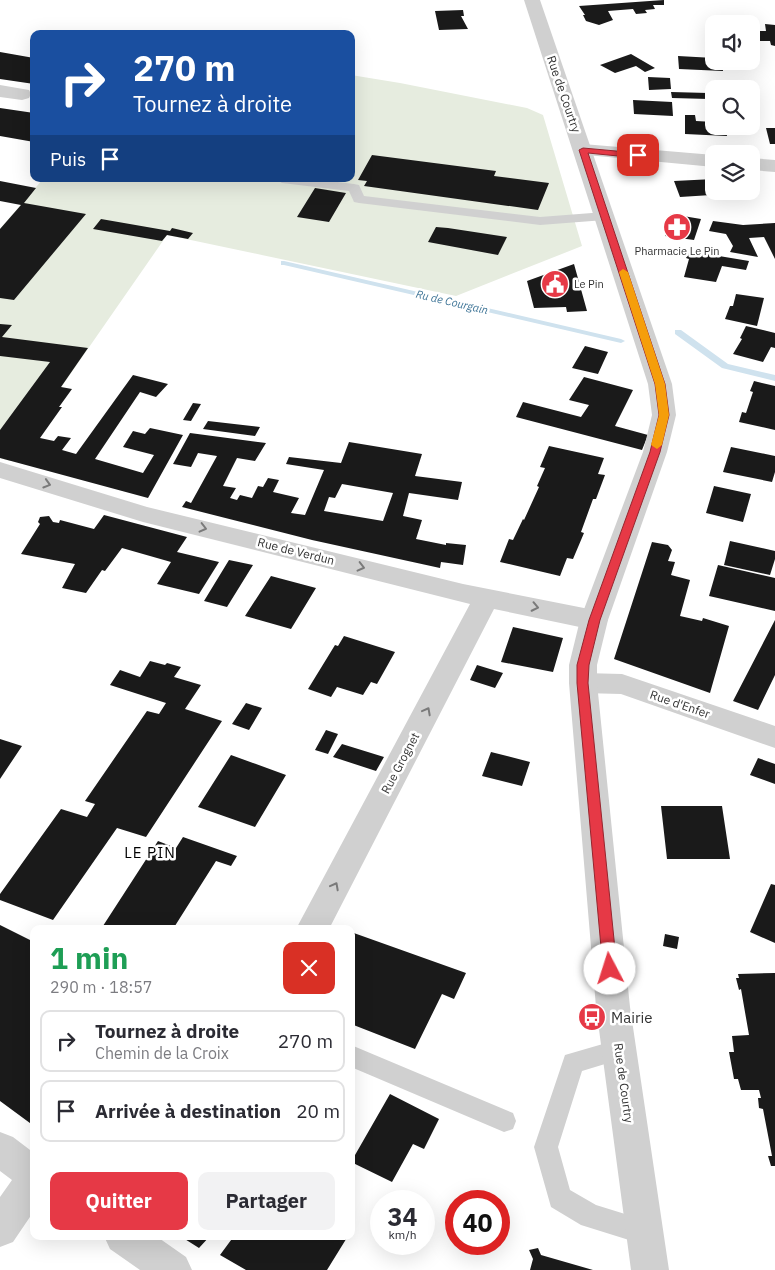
<!DOCTYPE html>
<html lang="fr">
<head>
<meta charset="utf-8">
<style>
	body { margin:0; font-family:"IBM Plex Sans",sans-serif; background:#f2f2f3; color:#2b2b33; height:100vh; display:flex; flex-direction:column; font-size:19px; white-space:nowrap }
	* { box-sizing:border-box; margin:0 }
	p { font-size:16px; color:#7c7c81 }
	.icon { flex:none; width:28px; height:28px; fill:none; stroke:currentColor; stroke-width:2; stroke-linecap:round; stroke-linejoin:round }
	.map { position:relative; flex:1; overflow:hidden }
	.details { position:absolute; left:30px; top:925px; width:325px; height:315px; display:flex; flex-direction:column; background:#fff; border-radius:10px; box-shadow:0 5px 20px #0002 }
	.details>* { flex:none }
	.banner { position:absolute; left:30px; top:30px; width:325px; height:152px; border-radius:10px; box-shadow:0 5px 20px #0002; background:#1a4fa0; color:#fff; overflow:hidden }
	.buttons { position:absolute; left:705px; top:15px; display:grid; gap:10px }
	.buttons a { display:grid; place-items:center; width:55px; height:55px; border-radius:10px; background:#fff; box-shadow:0 5px 20px #0002; font-size:25px }
	.speed { position:absolute; left:370px; top:1190px; display:flex; gap:10px; font-size:25px; font-weight:700; text-align:center }
	.speed>* { display:grid; place-content:center; width:65px; height:65px; border-radius:50%; background:#fff; box-shadow:0 5px 20px #0002; line-height:1 }
	.speed small { font-size:12px; font-weight:400 }
	.speed .limit { border:8px solid #d22; background:#fff; color:#111 }
	.pin { position:absolute; display:grid; place-items:center; width:42px; height:42px; color:#fff; margin:-21px; border-radius:10px; box-shadow:0 2px 8px #0006 }
	.me { position:absolute; width:55px; margin:-28px; rotate:355deg; stroke-linejoin:round; filter:drop-shadow(0 0 4px #0008) }
	.turn { display:flex; align-items:center; gap:18px; height:105px; padding:0 20px; font-size:22px }
	.turn .icon { width:65px; height:65px; stroke-width:2.5 }
	.turn b { display:block; font-size:35px; line-height:42px }
	.then { display:flex; align-items:center; height:48px; padding:0 20px; background:#0003; gap:10px; font-size:19px }
	.round { display:grid; place-items:center; flex:none; width:52px; height:52px; border-radius:10px; background:#f2f2f3 }
	.summary { display:flex; align-items:center; justify-content:space-between; height:85px; padding:0 20px }
	h1 { font-size:30px; font-weight:700; line-height:38px; color:#1e9e55 }
	.action { display:flex; gap:10px; margin-top:auto; padding:10px 20px }
	.action a { flex:1; height:58px; border-radius:10px; background:#e63946; color:#fff; font-size:20px; font-weight:700; line-height:58px; text-align:center }
	.action a+a { background:#f2f2f3; color:#2b2b33 }
	ul { padding:0; list-style:none }
	li { display:flex; align-items:center; gap:15px; height:62px; margin:0 10px 8px; padding:0 10px; border:2px solid #e1e1e2; border-radius:10px }
	li div { flex:1 }
	li b { display:block; font-size:19px }
	li em { font-style:normal }
	.map>svg:first-child { display:block }
	.green { fill:#e6ecdf }
	.lines { fill:none; stroke-linecap:round; stroke-linejoin:round }
	.stream { fill:#cfe2ee; fill-rule:evenodd }
	.building { fill:#1a1a1a; fill-rule:evenodd }
	.service { fill:#d0d0d0; fill-rule:evenodd }
	.minor { fill:#d0d0d0; fill-rule:evenodd }
	.tertiary { fill:#d0d0d0; fill-rule:evenodd }
	.oneway { stroke:#7a7a7a }
	.route { fill:#e63946; stroke:#96252e }
	.slow { fill:#f59e0b }
	.labels { text-anchor:middle; dominant-baseline:central; stroke-width:5; stroke-linejoin:round; paint-order:stroke }
	.far-poi-label { font-size:11px; fill:#333; stroke:#fff }
	.far-water-label { font-size:11px; font-style:italic; fill:#3f7597; stroke:#fff }
	.street-label { font-size:12px; fill:#333; stroke:#fff }
	.quarter-label { font-size:15px; letter-spacing:1px; fill:#000; stroke:#fff }
	.near-poi-label { font-size:15px; fill:#333; stroke:#fff; text-anchor:start }
</style>
</head>
<body>
<div class="map">
<svg width="775" height="1270" viewBox="0 0 775 1270">
	<rect width="100%" height="100%" fill="#fff"/>
	<path class="green" d="M351,75l49,8 127,25 16,7 39,131 -126,50 -289,-61 -157,226 -10,-3v-229l43,-50h308z"/>
	<g class="lines">
		<path class="stream" d="M281,261h3l337,78 4,2 -4,2 -337,-78h-3z
			M675,330h6l47,34 47,11v6l-53,-13 -47,-34z"/>
	</g>
	<path class="building" d="M664,0v5h-11l2,4 -10,1 2,3 -11,1 -3,-5 -25,2 5,9 -14,5 -13,-4 -3,-6h2l-6,-9z
		M463,10l1,6h-3l7,13 -29,1 -4,-19z
		M765,24l10,1v21l-4,-1 -1,-4h-19v-10h15z
		M0,52l34,6v26l-34,-5z
		M631,54l24,14 -10,4 -9,-6 -21,7 -15,-8z
		M678,56l36,2v3h8l1,10 -44,-2z
		M648,77l22,1 1,11 -22,1z
		M671,92l37,1 1,6 -37,-1z
		M633,100l39,2 1,14 -39,-2z
		M0,108l34,5v29l-34,-6z
		M685,115h10l1,6 18,1v4h12l1,10 -42,-2z
		M766,128h9v16h-5z
		M372,155l124,16 -2,5 55,7 -11,27 -174,-24 3,-5 -9,-1z
		M714,179v12h11l2,3 -47,3 -6,-16z
		M0,181l36,7 -12,15 62,11 -72,86 -14,-2v-69l21,-24 -21,-4z
		M315,188l31,5 -17,29 -32,-5z
		M671,214l30,5 -7,21 -29,-4z
		M101,219l69,12 2,-3 21,5 -5,6 -21,-4 -5,6 -69,-12z
		M713,221l30,4 32,-2v36l-11,-22 -15,1 9,19 -28,-5 3,-6 -7,-12 -17,-3z
		M436,227l12,1 59,9 -9,18 -70,-13z
		M689,251l60,10 -3,9 -24,-4 -6,16 -32,-5 5,-18 -3,-1z
		M574,264l13,47 -20,1 -1,-5 -32,1 -7,-27z
		M736,294l28,4 -7,28 -32,-7 5,-13h3z
		M0,324l12,1 -10,12 86,11 -27,39 11,2 -13,18h3l-22,31 14,3 4,-5 13,2 -9,12 14,4 57,-79 35,9 -12,13 -16,-5 -45,67 48,14 11,-18 -31,-8 10,-16 12,3 5,-6 33,7 -35,63 -148,-40v-28l50,-68 -50,-6z
		M746,326l29,7v15l-4,-1 -8,15 -30,-8 9,-15 -2,-1z
		M585,346l23,6 -10,22 -26,-6z
		M584,377l49,13 -18,36 33,9 -6,15 -126,-33 7,-15 58,15 8,-12 -20,-5z
		M754,381l21,5v44l-36,-8 3,-10 4,1 7,-21 -3,-1z
		M193,403l8,1 -10,17 -8,-1z
		M208,421l52,6 -5,9 -52,-7z
		M190,433l76,10 -11,18 -18,-3 -14,28 13,2 -6,10 7,2 3,-5 12,3 6,-12 5,1 5,-9 11,2 -6,12 26,6 -8,15 14,2 19,-45 -38,-6 3,-7 52,6 8,-21 73,12 -7,22 47,6 -4,18 -49,-7 -6,23 19,4 -6,19 30,6v-2l20,2 -3,20 -22,-3 -1,6 -128,-28 -130,-33 4,-6 5,2 26,-47 -19,-3 -7,14 -18,-3zM342,484l51,9 -10,28 -59,-10 5,-14 6,1z
		M549,446l55,12 -6,16 7,1 -9,24h-3l-12,33 3,1 -11,26 -6,-1 -7,18 -60,-14 9,-23 4,1 10,-21 1,1 15,-33 -2,-1 8,-18 -5,-1z
		M731,447l44,9v16l-3,10 -49,-10z
		M714,486l37,8 -8,28 -37,-9z
		M104,515l83,22 -10,15 42,10 -20,32 -42,-10 14,-22 -49,-14 -17,23 -3,-1 -16,23 -24,-5 13,-24 -54,-10 19,-30 -2,-2 2,-5 9,-1 4,6 6,1 1,-3 34,9z
		M730,541l45,10v8l-5,16 -46,-10z
		M652,542l16,3 4,5 -4,11 7,1 -4,13 19,5 -10,36 22,5 1,-3 26,8 -19,67 -96,-34z
		M229,560l24,5 -26,42 -23,-6z
		M718,565l57,13v33l-66,-15z
		M271,576l45,12 -25,41 -46,-13z
		M775,620v55l-17,35 -25,-9z
		M513,627l50,11 -10,34 -52,-10z
		M344,636l51,16 -18,32 -6,-2 -8,13 -26,-8 -6,10 -23,-8 27,-44 3,1z
		M150,661l15,4 2,-2 14,4 -7,10 27,8 -16,24 37,12 -76,116 -29,-9 -64,92 -53,-20v-6l61,-85 26,8 8,-13 -10,-3 62,-90 12,3 7,-11 -56,-18 10,-15 20,7z
		M477,665l26,8 -8,15 -25,-8z
		M246,703l16,5 -13,22 -17,-6z
		M326,730l12,4 -10,20 -13,-4z
		M0,739l22,7 -22,33z
		M342,744l42,13 -8,14 -43,-14z
		M491,752l39,10 -8,24 -40,-10z
		M231,755l55,20 -31,52 -57,-20z
		M758,758l17,6v20l-25,-9z
		M661,806h61l8,53h-63z
		M183,837l54,19 -6,10 -15,-5 -43,68h-72l57,-88 18,7z
		M771,884l4,1v58l-25,-11z
		M0,925l34,17v184l-34,-25z
		M351,932l115,41 -12,26 -12,-5 -27,55 -64,-25z
		M665,934l14,3 -2,12 -14,-3z
		M775,973v193h-4l-3,-10h4l-9,-47 -4,-1 -1,-10h3l-2,-8h-18l-3,-11h-4l-5,-27h5l-2,-16 17,-1 -8,-46 -2,1 -3,-12h3l-1,-4z
		M390,1094l49,25 -15,30 -11,-5 -21,38 -41,-20z
		M180,1236h30l-11,12z
		M234,1236h114l-21,34h-81l-26,-15z
		M538,1248l3,7 52,15h-63l3,-11 -4,-9z"/>
	<g class="lines">
		<path class="service" d="M275,179h38l41,5 5,1 5,11 176,21 65,-5 7,4 -7,4 -65,5 -181,-22 -5,-1 -5,-11 -67,-8z
			M620,1039l8,4 4,7 -4,7 -46,14 -24,76 12,43 26,15 58,18 4,9 -4,9 -9,4 -64,-20 -30,-18 -17,-60 31,-92z
			M351,1045l162,68 3,8 -3,8 -9,3 -153,-65z"/>
		<path class="minor" d="M0,85l29,5 2,4 -2,4 -7,2 -22,-3z
			M583,144l131,11v12l-138,-13 -3,-4 3,-4z
			M751,158l24,2v12l-24,-2z
			M0,462l147,45 316,77 131,26 10,3 4,7 -4,7 -10,3 -100,-21 -165,320h-33l174,-325 -327,-82 -143,-44z
			M583,673l39,1 153,52v22l-154,-54 -38,-1 -10,-3 -4,-7 4,-7z
			M0,1132l13,5 21,16v58l-21,31 -13,5v-50l12,-17 -12,-9z
			M104,1236h52l30,21 6,13h-52l-30,-21z"/>
		<path class="tertiary" d="M524,0h16l132,384 4,31 -9,37 -59,168 -11,45v18l33,324 39,263h-38l-35,-263 -27,-324v-18l11,-45 63,-168 9,-37 -4,-31z"/>
	</g>
	<defs><path id="oneway-chevron" d="M-2-3.5L2.5 0L-2 3.5" fill="none" stroke-width="1.6" stroke-linecap="round" stroke-linejoin="round" transform="scale(1.25)"/></defs>
	<g class="oneway">
		<use href="#oneway-chevron" transform="translate(47 484) rotate(17)"/>
		<use href="#oneway-chevron" transform="translate(203 528) rotate(14)"/>
		<use href="#oneway-chevron" transform="translate(361 567) rotate(14)"/>
		<use href="#oneway-chevron" transform="translate(535 607) rotate(12)"/>
		<use href="#oneway-chevron" transform="translate(427 711) rotate(-62)"/>
		<use href="#oneway-chevron" transform="translate(335 886) rotate(-62)"/>
	</g>
	<path class="route" d="M583,148l55,5 4,2 -4,3 -50,-5 77,231 4,31 -9,37 -60,168 -11,45 -1,18 29,286 -2,5 -5,1 -5,-1 -2,-5 -26,-286v-18l12,-45 61,-168 9,-37 -4,-31 -76,-234z"/>
	<path class="slow" d="M623,269l5,3 37,112 4,31 -7,30 -5,4 -6,-4 8,-30 -4,-31 -36,-112z"/>
	<defs>
		<g id="pharmacy-disc" transform="scale(1.4375)"><circle r="9.5" fill="#e63946" stroke="#fff"/><path d="M-2-6h4v4h4v4h-4v4h-4v-4h-4v-4h4Z" fill="#fff"/></g>
		<g id="civic-disc" transform="scale(1.4375)"><circle r="9.5" fill="#e63946" stroke="#fff"/><path d="M-.6-6.5H3V-4.5H.6V-3L4-1V1h2V6H-6V1h2V-1L-.6-3ZM-1.2 2.5V6h2.4V2.5Z" fill="#fff"/></g>
		<g id="bus-disc" transform="scale(1.4375)"><circle r="9.5" fill="#e63946" stroke="#fff"/><path d="M-5-6H5V4H4V6H2V4H-2V6H-4V4H-5ZM-3.5-4V0h7V-4ZM-3.5 1.2v1.5H-2V1.2ZM2 1.2v1.5H3.5V1.2Z" fill="#fff"/></g>
	</defs>
	<g fill-rule="evenodd">
		<use href="#pharmacy-disc" x="677" y="227"/>
		<use href="#civic-disc" x="555" y="284"/>
		<use href="#bus-disc" x="592" y="1017"/>
	</g>
	<g class="labels">
		<g class="far-poi-label">
			<text x="677" y="251">Pharmacie Le Pin</text>
			<text x="574" y="284" text-anchor="start">Le Pin</text>
		</g>
		<g class="far-water-label">
			<text transform="translate(452 302) rotate(13)">Ru de Courgain</text>
		</g>
		<g class="street-label">
			<text transform="translate(564 94) rotate(71)">Rue de Courtry</text>
			<text transform="translate(296 551) rotate(14)">Rue de Verdun</text>
			<text transform="translate(680 704) rotate(19)">Rue d'Enfer</text>
			<text transform="translate(400 763) rotate(-62)">Rue Grognet</text>
			<text transform="translate(624 1083) rotate(82)">Rue de Courtry</text>
		</g>
		<g class="quarter-label">
			<text x="150" y="852">LE PIN</text>
		</g>
		<g class="near-poi-label">
			<text x="611" y="1017">Mairie</text>
		</g>
	</g>
</svg>
<div class="buttons">
<a><svg class="icon" aria-label="sound" viewBox="0 0 24 24"><path d="M4 9h4l5-4v14l-5-4H4zM17 9q2 3 0 6"/></svg></a>
<a><svg class="icon" aria-label="search" viewBox="0 0 24 24"><circle cx="10" cy="10" r="6"/><path d="M15 15l6 6"/></svg></a>
<a><svg class="icon" aria-label="layers" viewBox="0 0 24 24"><path d="M12 4l9 5-9 5-9-5zM3 14l9 5 9-5"/></svg></a>
</div>
<div class="speed"><div>34<small>km/h</small></div><div class="limit">40</div></div>
<div class="pin" style="left:638px;top:155px;background:#d93025"><svg class="icon" aria-label="arrive" viewBox="0 0 24 24"><path d="M6 21V4h12l-3 4 3 4H6"/></svg></div>
<svg class="me" style="left:610px;top:969px" viewBox="-20 -20 40 40"><circle r="19" fill="#fff"/><path d="M0-13L10 11 0 6-10 11z" fill="#e63946"/></svg>
<div class="banner">
<div class="turn"><svg class="icon" aria-label="right" viewBox="0 0 24 24"><path d="M7 20v-9h11M14 6l5 5-5 5"/></svg><div><b>270 m</b>Tournez à droite</div></div>
<div class="then">Puis<svg class="icon" aria-label="arrive" viewBox="0 0 24 24"><path d="M6 21V4h12l-3 4 3 4H6"/></svg></div>
</div>
<section class="details">
<div class="summary"><div><h1>1 min</h1><p>290 m · 18:57</p></div><a class="round" style="background:#d93025;color:#fff"><svg class="icon" aria-label="close" viewBox="0 0 24 24"><path d="M6 6l12 12M18 6L6 18"/></svg></a></div>
<ul>
<li><svg class="icon" aria-label="right" viewBox="0 0 24 24"><path d="M7 20v-9h11M14 6l5 5-5 5"/></svg><div><b>Tournez à droite</b><p>Chemin de la Croix</p></div><em>270 m</em></li>
<li><svg class="icon" aria-label="arrive" viewBox="0 0 24 24"><path d="M6 21V4h12l-3 4 3 4H6"/></svg><div><b>Arrivée à destination</b></div><em>20 m</em></li>
</ul>
<div class="action"><a>Quitter</a><a>Partager</a></div>
</section>
</div>
</body>
</html>
